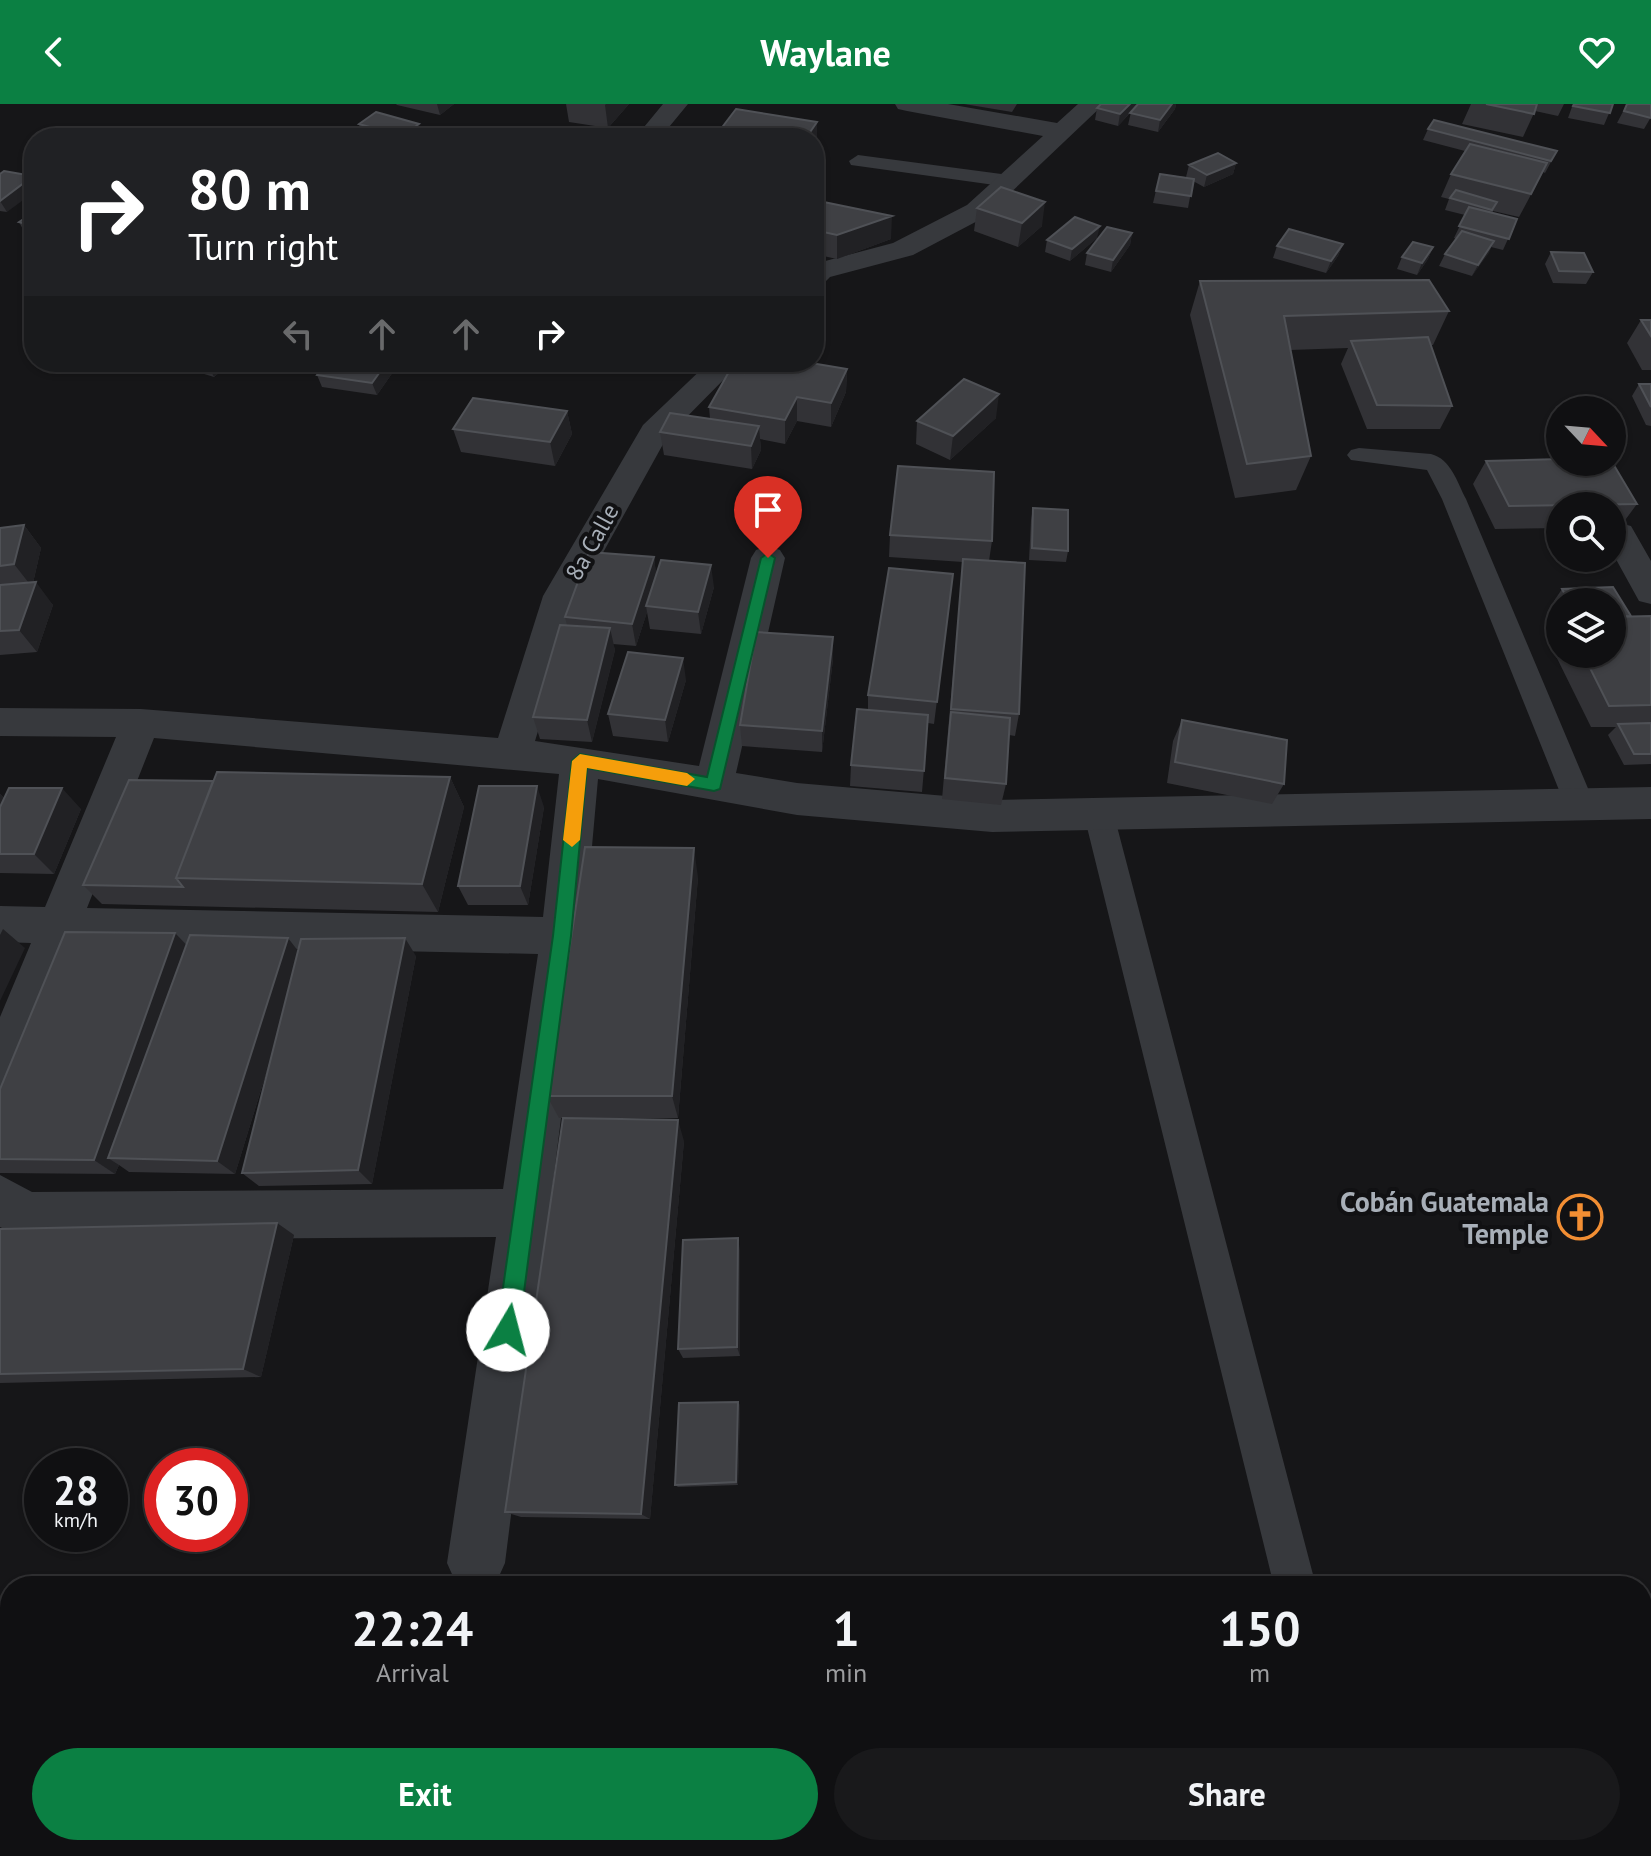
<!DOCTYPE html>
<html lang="en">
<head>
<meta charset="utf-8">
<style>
	body { margin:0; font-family:"PT Sans",sans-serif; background:#19191b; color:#f1f3f6; height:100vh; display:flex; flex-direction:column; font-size:30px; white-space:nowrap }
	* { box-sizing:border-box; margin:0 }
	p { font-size:26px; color:#9c9d9f }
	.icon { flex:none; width:44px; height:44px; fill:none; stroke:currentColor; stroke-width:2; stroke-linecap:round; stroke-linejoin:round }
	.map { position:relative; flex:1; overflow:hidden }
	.side { position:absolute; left:0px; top:1472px; width:1652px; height:280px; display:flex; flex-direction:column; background:#101012; border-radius:32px 32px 0 0; box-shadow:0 2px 6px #0004,0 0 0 2px #303032 }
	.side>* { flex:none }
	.top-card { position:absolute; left:24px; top:24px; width:800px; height:244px; border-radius:32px; box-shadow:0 2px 6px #0004,0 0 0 2px #303032; background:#202124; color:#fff; overflow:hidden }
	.needle { width:52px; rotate:116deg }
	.tools { position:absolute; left:1546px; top:292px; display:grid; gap:16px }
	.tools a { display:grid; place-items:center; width:80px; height:80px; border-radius:50%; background:#101012; box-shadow:0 2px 6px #0004,0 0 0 2px #303032; font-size:40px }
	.speed { position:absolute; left:24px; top:1344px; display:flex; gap:16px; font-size:40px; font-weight:700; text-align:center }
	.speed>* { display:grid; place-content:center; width:104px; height:104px; border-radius:50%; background:#101012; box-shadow:0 2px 6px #0004,0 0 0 2px #303032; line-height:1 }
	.speed small { font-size:20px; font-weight:400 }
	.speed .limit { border:12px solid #d22; background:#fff; color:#111 }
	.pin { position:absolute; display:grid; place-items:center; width:68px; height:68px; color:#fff; margin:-82px -34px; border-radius:50% 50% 50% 0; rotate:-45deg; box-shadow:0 0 8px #0007 }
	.pin .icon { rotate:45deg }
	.me { position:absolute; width:88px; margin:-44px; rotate:8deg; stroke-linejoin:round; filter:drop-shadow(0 0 6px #0008) }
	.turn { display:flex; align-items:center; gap:28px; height:168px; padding:0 32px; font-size:36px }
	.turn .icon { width:104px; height:104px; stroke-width:2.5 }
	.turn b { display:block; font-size:56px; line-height:68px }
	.lanes { display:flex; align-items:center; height:76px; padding:0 32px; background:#0003; justify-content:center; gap:40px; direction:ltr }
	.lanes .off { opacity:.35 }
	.eta { display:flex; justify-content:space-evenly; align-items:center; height:136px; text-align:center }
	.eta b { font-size:48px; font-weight:700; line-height:56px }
	.cta { display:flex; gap:16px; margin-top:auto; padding:16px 32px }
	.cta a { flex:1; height:92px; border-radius:48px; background:#0b8043; color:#fff; font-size:32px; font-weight:700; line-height:92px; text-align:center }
	.cta a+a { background:#19191b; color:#f1f3f6 }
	header { display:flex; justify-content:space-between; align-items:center; height:104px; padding:0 32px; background:#0b8043; color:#fff; font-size:36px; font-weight:700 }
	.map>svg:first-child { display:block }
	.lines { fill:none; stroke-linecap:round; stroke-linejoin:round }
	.lane { fill:#37393d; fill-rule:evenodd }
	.street { fill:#37393d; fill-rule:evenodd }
	.wall { fill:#323236 }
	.shaded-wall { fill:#212124 }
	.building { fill:#3f4044; stroke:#4f5156; stroke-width:2 }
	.route { fill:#0b8043; stroke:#07532c; stroke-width:2 }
	.slow { fill:#f59e0b }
	.labels { text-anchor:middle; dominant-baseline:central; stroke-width:8; stroke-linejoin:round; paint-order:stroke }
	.far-street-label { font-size:24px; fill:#a8afb8; stroke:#111113 }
	.poi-label { font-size:28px; font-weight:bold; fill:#a8afb8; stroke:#111113; text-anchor:end }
</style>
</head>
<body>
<header><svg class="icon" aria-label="back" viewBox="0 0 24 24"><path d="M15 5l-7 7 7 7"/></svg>Waylane<svg class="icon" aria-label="heart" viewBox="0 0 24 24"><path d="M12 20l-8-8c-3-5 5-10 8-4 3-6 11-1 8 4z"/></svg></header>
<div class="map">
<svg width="1651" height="1752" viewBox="0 0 1651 1752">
	<rect width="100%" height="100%" fill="#161618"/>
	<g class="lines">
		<path class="lane" d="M858,51l151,20 9,6 -9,6 -158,-22 -2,-4z
			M1359,344l72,6c20,5 26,28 35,45l129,306 -5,8 -10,3 -10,-3 -5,-8 -123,-306 -15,-29 -76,-10 -4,-5 4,-5z
			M1099,699l10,4 5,8 202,771h-42l-190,-771 5,-8z
			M1337,1742h46l3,10h-46z"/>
		<path class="street" d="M663,0h25l-28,34h-25z
			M895,0h53l109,19 21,-19h26l-119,113 -72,38 -83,22 -6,6 -10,2v-21l79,-21 74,-38 76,-69 -136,-25 -9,-2z
			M709,258h32l-74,75 -88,159 -44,145 164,25 52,-208 5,-8 12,-4 12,4 5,8 -49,215 61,10 195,17 659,-13v32l-659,13 -195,-17 -199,-36 -14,157 -79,627 -9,20 -6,3 -34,-3 -9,-20 49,-326 -470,3 -26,-13v-52l32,17 471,-3 35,-235 -465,-10 -57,143 -16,6v-76l31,-74 -31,-1v-36l45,1 71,-170 -116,-1v-28l141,1 357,29 45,-142 100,-171zM154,634l405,36 -16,143 -456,-9z
			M1619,419l12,3 20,35v43l-12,-3 -27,-49v-27z"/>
	</g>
	<path class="wall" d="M396,0h58l-14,11 -43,-10z
		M566,0h63l-21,24 -39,-6z
		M964,0h53l-5,8z
		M1101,0h75l-1,5 -17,23 -30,-7 3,-13 -13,14 -23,-6 2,-12z
		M1471,0h93l-6,12 -23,-5 -12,26 -61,-13z
		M1573,0h40l-9,21 -36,-7z
		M1627,0l24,13 -7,12 -27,-6z
		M359,20l63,12 -3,2h-75l16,-9z
		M1428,25l129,22 -12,22 -2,-1 -24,45 -26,-6 -1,2 25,6 -14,31 -12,-3 -19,29 -33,-10 6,-12 11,-15 -2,-1 11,-23 -20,-5 4,-11 -8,-2 10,-23 14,-23 -42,-11z
		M1236,59l-3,11 -29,13 -11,-6 -5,27 -35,-5 7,-29 26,3 3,-12z
		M0,70l7,38 -7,-1z
		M814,96l77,39 -54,20 -23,-5z
		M977,104l65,18 -24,21 -44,-16z
		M34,108v34h-2l-13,-24z
		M1132,129l-2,12 -19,27 -26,-7 2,-12z
		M1097,134l-27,23 -25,-9 2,-12z
		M1343,140l-5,12 -12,17 -53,-15 4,-12z
		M1433,143l-5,12 -11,16 -20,-6 5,-12z
		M1551,148l42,20 -7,12 -33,-1 -8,-19z
		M1200,177l249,30 -16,34h-3l22,61 -12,23h-73l-26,-65 7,-16 -58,2 21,106 -15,34 -61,8 -45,-183z
		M1641,216h10v50h-9l-15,-27z
		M176,258h56l-18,15 -36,-11z
		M397,258h79l-7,11 -71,-9z
		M847,265l-1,23 -15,35 -34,-6 -12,23 -25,-5 1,11 -9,19 -88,-14 -4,-23 50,-13 -1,-12 35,-34z
		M393,268l-16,23 -55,-8 -5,-12z
		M1639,280h12v42l-5,-1 -14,-29z
		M567,307l5,23 -17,32 -94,-14 -8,-23z
		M996,314l-46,42 -34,-16 1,-23z
		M1486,357l151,43 -17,23h-8v-21h-52v22l-65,1 -22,-45z
		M1033,404l35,43 -2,11 -37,-2 2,-40z
		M24,421l17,23 -8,35 20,22 -16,47 -37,3v-127z
		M890,431l102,6 -3,20 30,153 -4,22 -6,-1 -3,49 -5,21 -59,-6 21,-237 -74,-5z
		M654,453l2,18 58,12 -13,47 -51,-5 -3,-17 -11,34 -23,-2 2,6 -23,92 -52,-3 -7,-22 34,-92 -2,-8z
		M953,470l-19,150 -6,-1 -6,69 -72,-6 1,-21 17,-55v-15z
		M1613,483l18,29h20v148l-27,1 -16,-30 8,-8h-25l-43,-87 12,-16v30h52v-52h-52v9l-6,-10 8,-12z
		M833,555l-11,93 -80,-6 -2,-21z
		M686,576l-18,62 -55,-6 -5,-22z
		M1182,616l102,64 -12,20 -105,-21 6,-42z
		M450,673l14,30 -26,105 -336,-8 -19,-19 130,-104z
		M0,690l4,4 77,11 -27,65 -54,-1z
		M544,703l-16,98h-60l-10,-19z
		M698,773l-20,241h-119l-12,-22z
		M175,829l12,12 229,11 -44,228 -113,2 -17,-13 27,-109 -34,110 -106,-2 -10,-7 -4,9 -115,-1v-84z
		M684,1037l-34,378 -129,-2 -16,-5z
		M277,1119l17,12 -33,142 -261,6v-154z
		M740,1146v106l-57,2 -5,-9z
		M740,1301l-2,80 -60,2 -3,-2z
		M1642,1686h9v66h-155l-2,-10h148z"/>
	<path class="shaded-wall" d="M437,0h17l-14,11z
		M606,0h23l-21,24 -3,-23z
		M1130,0h8l-20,22 2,-12z
		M1172,0h4l-1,5 -17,23 2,-12z
		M817,18v23l-3,5v-12h-8z
		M419,20l3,12 -3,2h-17v-2z
		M1236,59l-3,11 -29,13 3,-12z
		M33,72l1,16 -27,20 -7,-11z
		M1045,98l-3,24 -24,21 4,-24z
		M892,112l-1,23 -54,20v-24z
		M1100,122l-3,12 -27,23 2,-12z
		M1132,129l-2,12 -19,27 2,-12z
		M1494,137l-5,12 -17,23 6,-11z
		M1343,140l-5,12 -12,17 5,-12z
		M1433,143l-5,12 -11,16 5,-12z
		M212,258h20l-18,15 -6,-12z
		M387,258h2l4,10 -16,23 -5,-12z
		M466,258h10l-7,11z
		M847,265l-1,23 -15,35v-24z
		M999,290l-3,24 -46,42 3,-24z
		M797,293v24l-12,23v-24z
		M567,307l5,23 -17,32 -5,-24z
		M759,322l2,24 -9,19 -1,-23z
		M24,421l17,23 -9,39 -18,-23z
		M654,453l3,23 -11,26 1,6 -11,34 -4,-22z
		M711,461l3,22 -13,47 -3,-22z
		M36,478l17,23 -16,47 -18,-22z
		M610,524l5,22 -23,92 -5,-22z
		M833,533v22l-11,93v-21z
		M683,554l3,22 -18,62 -3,-22z
		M450,673l14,30 -26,105 -16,-28z
		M537,682l7,21 -16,98 -8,-19z
		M62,684l19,21 -27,65 -20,-20z
		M0,690l20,20 -20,40z
		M694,744l4,29 -20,241 -6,-22z
		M3,825l22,19 -25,53v-66z
		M175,829l17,18 -84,207 11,7 -4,9 -21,-14z
		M288,834l14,18 -67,218 -18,-13z
		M405,834l11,18 -44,228 -14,-14z
		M678,1016l6,21 -34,378 -9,-5z
		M277,1119l17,12 -33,142 -18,-8z
		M738,1134l2,12v106l-3,-9z
		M738,1298l2,3 -2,80 -2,-3z"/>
	<path class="building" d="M1101,0h29l-10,10 -23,-6z
		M1138,0h34l-12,16 -30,-7z
		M1486,0h51l-3,10z
		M1574,0h39l-3,9 -37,-7z
		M1627,0h24v14l-27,-7z
		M736,5l81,13 -11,16h-92z
		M376,8l43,12 -17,12 -43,-12z
		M1434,16l123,31 -6,10 -123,-32z
		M358,24l36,10h-50z
		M1470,40l77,19 -16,31 -80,-20z
		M1218,49l18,10 -29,12 -18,-10z
		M4,67l29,5 -33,25v-27z
		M1160,70l34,5 -3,17 -35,-5z
		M1001,83l44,15 -23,21 -45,-15z
		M1456,86l41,12 -5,8 -42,-12z
		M814,96l78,16 -55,19 -23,-5z
		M1469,103l48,12 -8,20 -50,-13z
		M34,108v14l-15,-4z
		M1075,113l25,9 -28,23 -25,-9z
		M1107,123l25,6 -19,27 -26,-7z
		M1289,125l54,15 -12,17 -54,-15z
		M1462,127l32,10 -16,24 -33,-11z
		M1413,138l20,5 -11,16 -20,-6z
		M1551,148l33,1 9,19 -34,-1z
		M1429,176l20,31 -165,5 27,140 -64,8 -47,-183z
		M1641,216h10v16z
		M1428,233l24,69 -75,-1 -26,-64z
		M197,258h15l-4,3z
		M326,258h61l-15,21 -55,-8z
		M750,258h55l42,7 -16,34 -34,-6 -12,23 -76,-13 21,-37 14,3z
		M964,275l35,15 -46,42 -36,-15z
		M1639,280h12v23z
		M473,294l94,13 -17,31 -97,-13z
		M670,309l89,13 -8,20 -91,-14z
		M1560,355v3h52l25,42 -128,2 -23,-45z
		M898,362l96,6 -2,69 -102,-6z
		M1033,404l35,2v41l-36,-3z
		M24,421l-10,39 -14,2v-38z
		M589,448l65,5 -22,67 -67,-7z
		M963,455l62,4 -6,151 -68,-5z
		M661,456l50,5 -13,47 -52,-6z
		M889,464l64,6 -16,128 -69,-7z
		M36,478l-17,48 -19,1v-46z
		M1613,483l18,29 -19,1v-15h-43l-7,-13z
		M1651,512v89l-42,1 -26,-52h29v-37z
		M560,521l50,3 -23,92 -54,-3z
		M756,528l77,5 -11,94 -82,-6z
		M628,548l55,6 -18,62 -57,-6z
		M857,605l71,6 -4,56 -73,-6z
		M951,608l59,6 -4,66 -61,-6z
		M1182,616l105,20 -3,44 -109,-22z
		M1651,619v31h-17l-16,-30z
		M217,668l233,5 -28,107 -246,-6z
		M129,676l84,1 -37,97 7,9 -100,-2z
		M479,682h58l-17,100h-62z
		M9,684h53l-28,66h-34v-47z
		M585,743l109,1 -22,248h-125z
		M65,828l110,1 -81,227 -94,-1v-70z
		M190,831l98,3 -71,223 -109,-3z
		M405,834l-47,232 -116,3 59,-234z
		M563,1014l115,2 -37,394 -136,-2z
		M277,1119l-34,146 -243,5v-145z
		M738,1134l-1,109 -59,2 5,-109z
		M738,1298l-2,80 -61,3 4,-82z
		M1642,1694h9v58h-118l-2,-10h111z"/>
	<path class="route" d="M768,449l7,5 -55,231 -6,2 -127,-23 -16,168 -52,394 -3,7 -8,3 -8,-3 -3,-7 56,-394 19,-175 8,-7 127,23 54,-219z"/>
	<path class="slow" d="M580,650l107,19 8,6 -8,7 -100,-18 -7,72 -8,7 -9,-7 9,-79z"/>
	<defs>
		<g id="church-ring" transform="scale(2.3)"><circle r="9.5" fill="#111113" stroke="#f28e33" stroke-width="1.5"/><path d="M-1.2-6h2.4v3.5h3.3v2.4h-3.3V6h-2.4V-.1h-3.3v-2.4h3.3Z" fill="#f28e33"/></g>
	</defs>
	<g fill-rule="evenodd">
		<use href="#church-ring" x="1580" y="1113"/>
	</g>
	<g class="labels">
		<g class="far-street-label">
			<text transform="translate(592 438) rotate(-61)">8a Calle</text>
		</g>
		<g class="poi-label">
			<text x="1549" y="1097">Cobán Guatemala<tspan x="1549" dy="32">Temple</tspan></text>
		</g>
	</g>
</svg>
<div class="tools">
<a><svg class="needle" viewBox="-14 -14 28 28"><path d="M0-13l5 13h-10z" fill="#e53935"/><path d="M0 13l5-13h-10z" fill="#9c9d9f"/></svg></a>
<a><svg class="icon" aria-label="search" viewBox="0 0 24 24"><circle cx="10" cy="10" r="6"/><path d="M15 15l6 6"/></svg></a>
<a><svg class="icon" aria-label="layers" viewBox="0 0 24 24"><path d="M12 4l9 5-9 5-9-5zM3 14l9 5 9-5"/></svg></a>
</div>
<div class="speed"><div>28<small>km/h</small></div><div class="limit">30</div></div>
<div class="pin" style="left:768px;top:454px;background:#d93025"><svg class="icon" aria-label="arrive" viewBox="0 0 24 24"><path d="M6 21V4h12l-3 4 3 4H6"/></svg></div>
<svg class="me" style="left:508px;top:1226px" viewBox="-20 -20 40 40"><circle r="19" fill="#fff"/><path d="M0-13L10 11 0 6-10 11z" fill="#0b8043"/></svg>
<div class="top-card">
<div class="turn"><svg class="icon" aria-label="right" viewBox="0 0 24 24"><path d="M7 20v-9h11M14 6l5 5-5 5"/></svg><div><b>80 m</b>Turn right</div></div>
<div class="lanes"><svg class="icon off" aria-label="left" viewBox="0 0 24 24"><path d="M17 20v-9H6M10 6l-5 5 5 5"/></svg><svg class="icon off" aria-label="ahead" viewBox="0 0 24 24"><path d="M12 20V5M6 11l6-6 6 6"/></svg><svg class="icon off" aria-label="ahead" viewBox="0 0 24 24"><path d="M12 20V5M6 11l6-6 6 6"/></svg><svg class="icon" aria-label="right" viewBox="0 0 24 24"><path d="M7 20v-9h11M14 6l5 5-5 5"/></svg></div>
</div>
<section class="side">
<div class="eta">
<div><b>22:24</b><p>Arrival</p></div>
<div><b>1</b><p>min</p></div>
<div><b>150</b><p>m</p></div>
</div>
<div class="cta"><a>Exit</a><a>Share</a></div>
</section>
</div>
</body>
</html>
